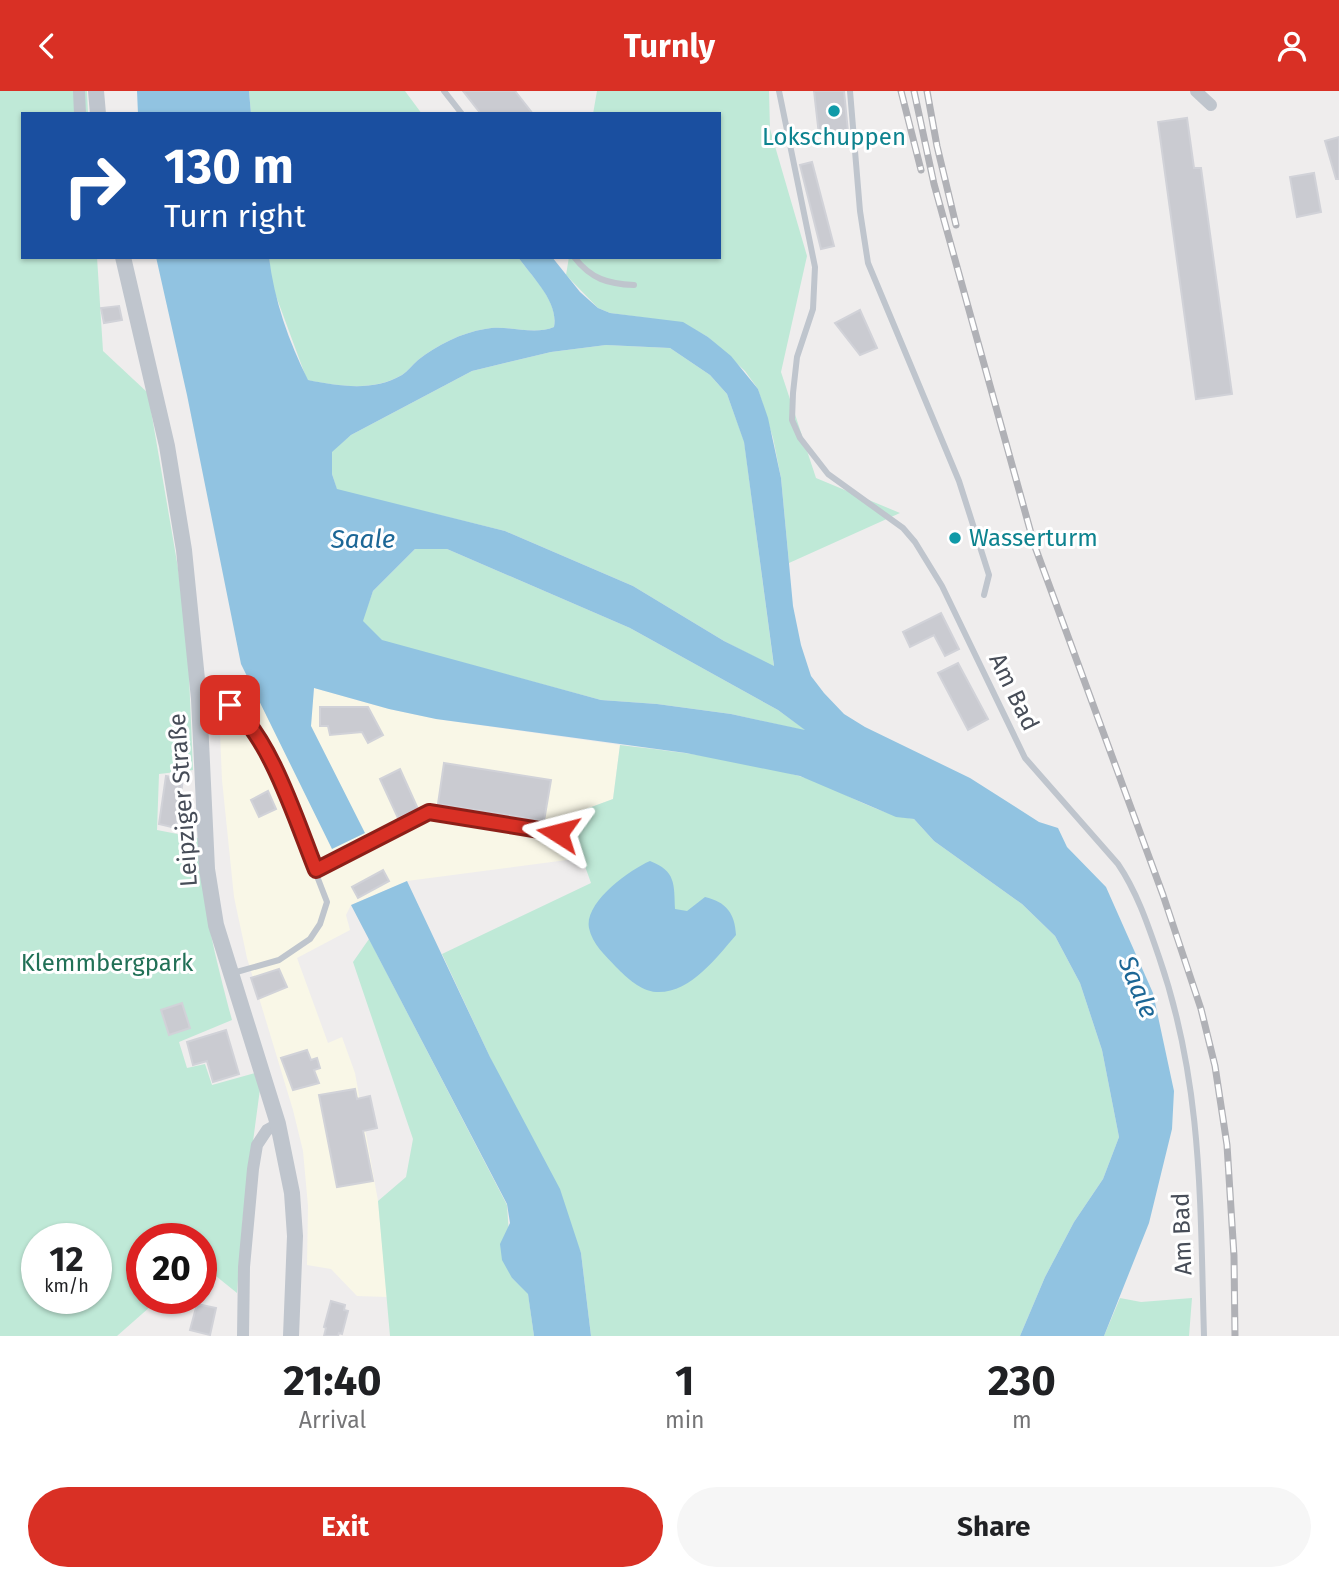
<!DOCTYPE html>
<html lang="en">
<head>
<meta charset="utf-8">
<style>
	body { margin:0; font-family:"Fira Sans",sans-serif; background:#f6f6f6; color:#202124; height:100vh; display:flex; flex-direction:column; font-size:26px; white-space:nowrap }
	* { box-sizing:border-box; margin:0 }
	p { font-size:23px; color:#757577 }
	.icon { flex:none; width:38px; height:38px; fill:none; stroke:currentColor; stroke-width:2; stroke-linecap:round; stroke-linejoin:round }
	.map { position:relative; height:1245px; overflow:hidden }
	.details { display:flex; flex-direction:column; background:#fff; flex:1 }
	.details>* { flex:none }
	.banner { position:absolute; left:21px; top:21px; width:700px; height:147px; border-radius:0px; box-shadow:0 2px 5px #0004; background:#1a4fa0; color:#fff; overflow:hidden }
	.speed { position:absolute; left:21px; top:1132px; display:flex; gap:14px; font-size:35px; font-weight:700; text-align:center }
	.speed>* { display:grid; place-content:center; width:91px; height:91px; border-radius:50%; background:#fff; box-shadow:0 2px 5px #0004; line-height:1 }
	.speed small { font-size:18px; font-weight:400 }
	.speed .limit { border:10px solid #d22; background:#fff; color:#111 }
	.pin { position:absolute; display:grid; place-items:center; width:60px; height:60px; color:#fff; margin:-30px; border-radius:14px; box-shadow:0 4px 10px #0006 }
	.me { position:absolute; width:77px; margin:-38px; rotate:279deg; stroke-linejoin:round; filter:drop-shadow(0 0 5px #0008) }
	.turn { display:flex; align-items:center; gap:24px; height:147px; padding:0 28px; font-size:32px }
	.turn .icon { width:91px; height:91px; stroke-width:2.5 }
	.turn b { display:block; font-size:49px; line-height:60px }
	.eta { display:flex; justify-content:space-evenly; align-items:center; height:119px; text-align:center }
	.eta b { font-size:42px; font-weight:700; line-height:49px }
	.primary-button { display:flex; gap:14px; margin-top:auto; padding:14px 28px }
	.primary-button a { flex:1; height:80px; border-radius:42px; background:#d93025; color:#fff; font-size:28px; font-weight:700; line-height:80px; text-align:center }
	.primary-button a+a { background:#f6f6f6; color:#202124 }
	header { display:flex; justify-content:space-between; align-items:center; height:91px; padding:0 28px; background:#d93025; color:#fff; font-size:32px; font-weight:700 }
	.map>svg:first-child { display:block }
	.commercial { fill:#f9f7e7 }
	.green { fill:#bfe9d7; fill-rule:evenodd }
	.water { fill:#91c3e1; fill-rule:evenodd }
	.building { fill:#cacbd1; stroke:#d1d2d8; stroke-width:2 }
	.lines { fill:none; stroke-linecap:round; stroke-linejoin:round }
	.service { stroke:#bfc5cd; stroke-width:6 }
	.minor { stroke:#bfc5cd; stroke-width:12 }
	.tertiary { stroke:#bfc5cd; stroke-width:16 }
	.rail-casing { stroke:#b0b1b6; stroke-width:7 }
	.rail { stroke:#fff; stroke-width:4.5; stroke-dasharray:13; stroke-linecap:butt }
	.route-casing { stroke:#8d1f18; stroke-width:18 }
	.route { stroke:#d93025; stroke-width:12 }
	.culture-dot { fill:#0f9aa8; stroke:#fff; stroke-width:2.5 }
	.labels { text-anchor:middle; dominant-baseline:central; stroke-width:6; stroke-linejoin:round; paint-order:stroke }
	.culture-label { font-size:24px; fill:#0d838f; stroke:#fff }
	.street-label { font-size:24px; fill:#474d58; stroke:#fff }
	.park-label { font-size:24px; fill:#217056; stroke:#fff }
	.water-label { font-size:26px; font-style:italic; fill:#1c6796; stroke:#fff }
</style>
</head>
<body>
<header><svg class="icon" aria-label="back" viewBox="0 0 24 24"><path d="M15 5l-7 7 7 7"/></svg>Turnly<svg class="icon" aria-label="person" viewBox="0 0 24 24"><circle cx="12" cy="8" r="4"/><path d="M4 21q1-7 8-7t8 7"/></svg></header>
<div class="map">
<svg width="1339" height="1245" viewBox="0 0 1339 1245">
	<rect width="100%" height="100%" fill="#efeded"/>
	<path class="commercial" d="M223,593h28l81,164 32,-16 -53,-106 3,-38 75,21 47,10 184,26 -7,54 -46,17 15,42 -175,23 -56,24 -5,10 4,15 -53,28 31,85 14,-6 13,36 23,128 9,96 -30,-1 -26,-27 -24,-4 1,-59 -5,-55 -10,-41 -46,-152 -13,-61 -12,-117 -3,-71z"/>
	<path class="green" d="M0,0h87l1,23h-65v143h74l6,94 45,42 30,175 10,83 5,119 -34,4 -2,56 41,8c3,63 18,122 34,182l-53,22 8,26 18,-4 7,21 43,-12 5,16 -17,127 -6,77 -36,-29v-25h-59v60h17l-42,37h-117zM37,1148h59v60h-59z
		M249,0h156l17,23h-171z
		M597,0h172l1,38 37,127 -26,116 35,106 84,35 -111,50 -8,-85 -8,-40 -15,-49 -13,-18 -37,-34 -25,-14 -73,-10 -12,-5 -32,-33 3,-18h150v-143h-126z
		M269,166h249c14,20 41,44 36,70 -22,9 -46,-3 -69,2 -24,4 -48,16 -67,31 -6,5 -10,11 -16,15 -30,17 -63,11 -95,5l-35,-95z
		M606,254l64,3 40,27 17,19 17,47 30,226 -50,-26 -91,-55 -128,-55 -168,-41 -5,-16v-23l19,-16 121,-64 79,-19z
		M415,458h32l183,79 148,82 29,21 -76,-17 -74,-10 -56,-4 -219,-59 -20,-20 11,-30z
		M620,654c59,7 121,14 179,31 39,11 74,38 115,43l20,22 88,63 33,32 25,47 22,67 17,87 -16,42 -29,43 -29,55 -25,59h-429l-10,-83 -139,-299 149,-71 -24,-67 46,-17z
		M369,848l138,266 5,73 16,15 6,43h-144l-12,-135 28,-24 7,-38 -60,-177z
		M1120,1207l21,4 51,-4 -3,38h-85z"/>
	<path class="water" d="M137,0h112l2,23h-113z
		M156,166h113c5,43 20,85 39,123 31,6 65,12 94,-5 6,-4 10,-10 16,-15 19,-15 43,-27 67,-31 23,-5 47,7 69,-2 5,-25 -22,-50 -36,-70h34l28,35 18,16 12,5 73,9 25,15 23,19 27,33 10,29 13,60 12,128 8,39 10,31 13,17 20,21 21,13 105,51 69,44 19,6 9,19 39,40 47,106 21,98 -2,38 -23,94 -45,113h-84l25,-59 29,-55 29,-43 16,-42 -17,-87 -22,-67 -25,-47 -33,-32 -88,-63 -20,-22 -18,-2 -96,-41 -114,-23 -250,-34 -47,-10 -75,-21 -3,38 54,107 -33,16 -91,-185 -54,-269zM606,254l64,3 40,27 17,19 17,48 30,224 -50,-25 -91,-55 -128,-55 -168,-42 -5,-15v-22l19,-17 121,-64 79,-19zM415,458h32l183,79 148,82 27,20 -74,-16 -74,-10 -56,-4 -219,-60 -19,-19 10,-30z
		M650,770c26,10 24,23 25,48l12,2 18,-14c21,5 30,16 31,38 -19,22 -46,59 -80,57 -15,-1 -29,-14 -40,-25 -10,-11 -24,-23 -27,-39 -5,-25 40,-58 61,-67z
		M407,790l83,176 70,132 21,64 10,83h-57l-6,-42 -16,-16 -10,-18 -2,-16 10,-21 -3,-19 -156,-299z"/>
	<path class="building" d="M463,0h52l18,23h-52z
		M814,0h30l4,41 -29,3z
		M1187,27l7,50h7l31,226 -36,5 -38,-277z
		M1339,46v42h-3l-11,-38z
		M812,71l22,84 -13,3 -21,-84z
		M1314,82l7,39 -24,5 -7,-40z
		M119,215l3,14 -18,3 -3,-15z
		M860,219l17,38 -17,7 -25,-32z
		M941,522l18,36 -14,7 -11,-21 -24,12 -7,-15z
		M958,572l30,56 -20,11 -30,-57z
		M320,616h48l15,28 -15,8 -6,-11 -32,3 -2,-9h-8z
		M444,672l107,17 -7,41 -106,-17z
		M400,678l18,40 -20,9 -18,-39z
		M166,685l17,3 -7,49 -17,-4z
		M268,700l8,18 -17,8 -8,-17z
		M383,779l6,11 -31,17 -6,-11z
		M279,878l8,18 -29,12 -7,-21z
		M182,912l8,25 -21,7 -8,-25z
		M226,939l13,44 -26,8 -6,-21 -14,4 -6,-23z
		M307,959l4,10 6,-2 3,10 -6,2 5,13 -26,7 -12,-32z
		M355,998l2,10 13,-3 7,32 -14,3 10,50 -36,6 -18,-92z
		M331,1210l14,4 -1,5 4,1 -6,23 -3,-1 -1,3h-14l2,-8 -2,-1z
		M197,1213l19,4 -6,27 -20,-5z"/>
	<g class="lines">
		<path class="service" d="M444,0l18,23
			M779,0l36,176 -2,42 -16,48 -4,36 -1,27 8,18 28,36 75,54 12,14 27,44 83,172 93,106c19,28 30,61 41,93 44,127 41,247 45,379
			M850,0l10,120 8,52 91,218 30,94 -5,20
			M574,166c17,22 34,27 60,28
			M231,614l23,23 30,63 43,111 -7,22 -10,15 -31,21 -46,13
			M316,779l113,-58 129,21"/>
		<path class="minor" d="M79,0l1,23
			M1196,0l15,14
			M243,1245l1,-69 9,-98 4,-24 10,-15 11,-6"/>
		<path class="tertiary" d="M96,0l2,23
			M123,166l44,189 17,104 15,149 8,170 9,56 62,199 14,69 3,43 -4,100"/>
		<g class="rail-casing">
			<path id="rail" d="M901,0l20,79
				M914,0l20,93 100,360 129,351 38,114 14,57 12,79 7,111 1,80
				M927,0l10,55 19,79"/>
		</g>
		<use href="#rail" class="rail"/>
	</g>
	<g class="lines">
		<g class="route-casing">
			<path id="route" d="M230,614c40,30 67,118 86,165l113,-58 129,21"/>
		</g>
		<use href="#route" class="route"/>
	</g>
	<g class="culture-dot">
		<circle cx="834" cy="20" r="7"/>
		<circle cx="955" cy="447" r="7"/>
	</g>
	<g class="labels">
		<g class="culture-label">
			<text x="834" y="46">Lokschuppen</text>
			<text x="969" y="447" text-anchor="start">Wasserturm</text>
		</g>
		<g class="street-label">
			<text transform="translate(1014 601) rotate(64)">Am Bad</text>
			<text transform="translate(183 709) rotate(-94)">Leipziger Straße</text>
			<text transform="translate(1182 1143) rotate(-92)">Am Bad</text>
		</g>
		<g class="park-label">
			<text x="107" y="872">Klemmbergpark</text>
		</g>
		<g class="water-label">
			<text x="363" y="448">Saale</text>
			<text transform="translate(1138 896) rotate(68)">Saale</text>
		</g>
	</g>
</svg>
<div class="speed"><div>12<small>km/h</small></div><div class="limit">20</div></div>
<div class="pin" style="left:230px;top:614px;background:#d93025"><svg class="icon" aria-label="arrive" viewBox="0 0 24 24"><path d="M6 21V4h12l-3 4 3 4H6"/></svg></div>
<svg class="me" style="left:558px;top:742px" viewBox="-20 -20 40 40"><path d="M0-17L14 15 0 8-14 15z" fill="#d93025" stroke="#fff" stroke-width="4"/></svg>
<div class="banner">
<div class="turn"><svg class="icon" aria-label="right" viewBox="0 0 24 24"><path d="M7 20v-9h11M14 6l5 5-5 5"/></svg><div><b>130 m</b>Turn right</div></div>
</div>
</div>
<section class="details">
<div class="eta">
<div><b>21:40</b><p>Arrival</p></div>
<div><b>1</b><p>min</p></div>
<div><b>230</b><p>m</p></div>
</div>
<div class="primary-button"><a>Exit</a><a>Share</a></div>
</section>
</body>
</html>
